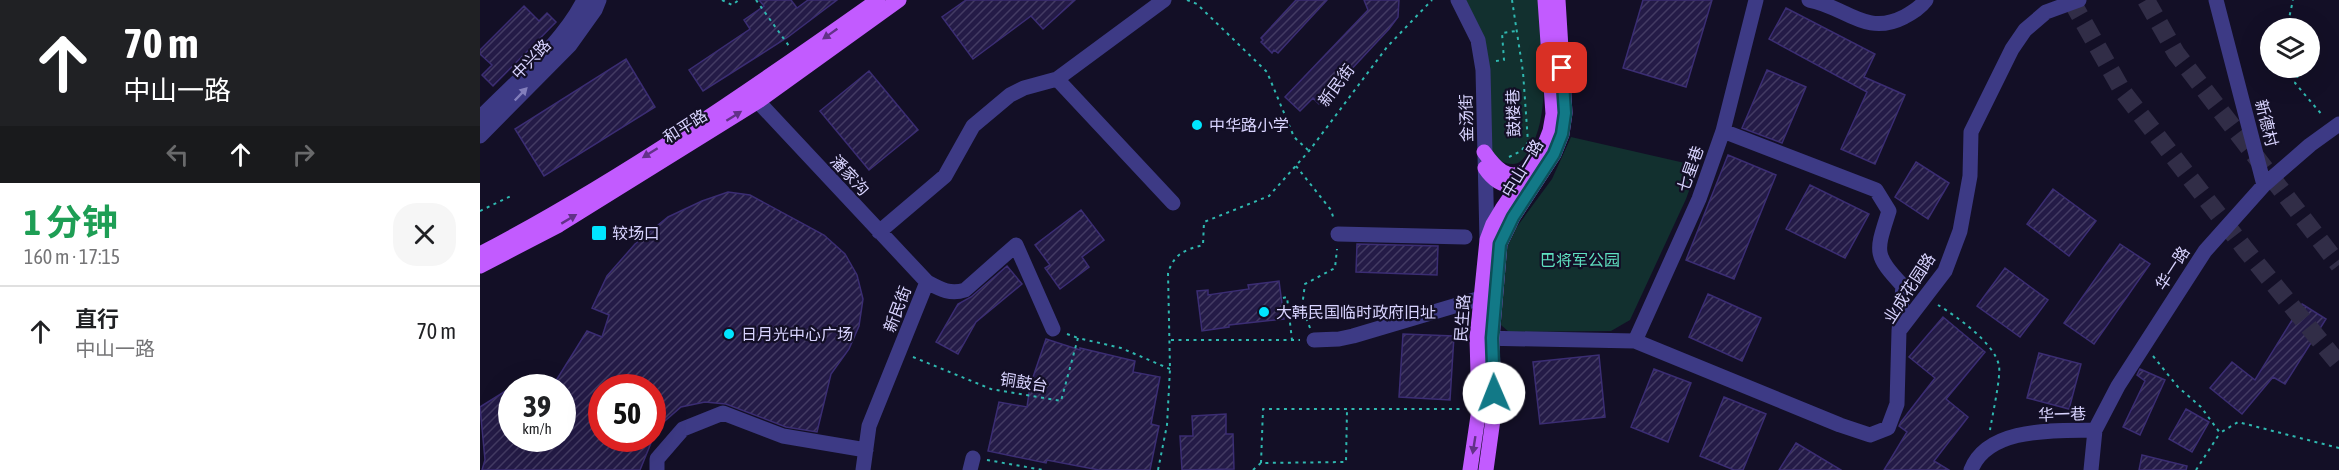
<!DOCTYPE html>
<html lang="zh">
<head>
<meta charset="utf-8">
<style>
	body { margin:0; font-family:"Asap Condensed","Noto Sans SC",sans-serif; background:#f6f6f6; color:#202124; height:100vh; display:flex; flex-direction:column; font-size:22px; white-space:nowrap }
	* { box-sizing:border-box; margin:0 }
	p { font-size:20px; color:#757577 }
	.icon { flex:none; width:33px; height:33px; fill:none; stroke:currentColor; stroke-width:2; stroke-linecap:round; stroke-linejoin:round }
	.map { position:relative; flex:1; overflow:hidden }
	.side { display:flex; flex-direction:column; background:#fff; width:480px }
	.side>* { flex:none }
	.guide { background:#202124; color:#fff; overflow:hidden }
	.buttons { position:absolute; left:1780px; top:18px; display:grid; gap:12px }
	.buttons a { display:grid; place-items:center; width:60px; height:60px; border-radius:50%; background:#fff; box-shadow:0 6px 24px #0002; font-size:30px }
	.speed { position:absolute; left:18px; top:374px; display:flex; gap:12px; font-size:30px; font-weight:700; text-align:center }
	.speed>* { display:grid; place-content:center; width:78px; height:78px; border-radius:50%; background:#fff; box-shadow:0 6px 24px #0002; line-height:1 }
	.speed small { font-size:15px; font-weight:400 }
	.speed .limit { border:9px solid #d22; background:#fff; color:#111 }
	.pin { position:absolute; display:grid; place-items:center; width:51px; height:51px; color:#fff; margin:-26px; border-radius:12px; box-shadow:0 3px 9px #0006 }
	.me { position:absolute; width:66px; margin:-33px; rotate:359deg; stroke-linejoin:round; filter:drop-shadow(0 0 4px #0008) }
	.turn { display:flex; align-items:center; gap:21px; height:126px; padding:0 24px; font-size:27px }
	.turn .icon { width:78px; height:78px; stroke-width:2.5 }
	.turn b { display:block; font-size:42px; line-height:51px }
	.lanes { display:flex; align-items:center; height:57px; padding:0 24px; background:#0003; justify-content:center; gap:30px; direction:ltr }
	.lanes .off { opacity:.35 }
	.round { display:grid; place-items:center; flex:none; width:63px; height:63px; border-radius:24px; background:#f6f6f6 }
	.overview { display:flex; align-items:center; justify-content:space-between; height:102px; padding:0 24px }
	h1 { font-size:36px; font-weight:700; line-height:45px; color:#1e9e55 }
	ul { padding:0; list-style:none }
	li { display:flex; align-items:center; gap:18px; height:90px; padding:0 24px; border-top:2px solid #e0e0e0 }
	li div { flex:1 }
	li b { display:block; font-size:22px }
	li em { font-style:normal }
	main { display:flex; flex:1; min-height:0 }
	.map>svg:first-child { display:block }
	.park { fill:#12302f }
	.building { fill:url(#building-hatch); stroke:#3b2d73; stroke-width:1.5 }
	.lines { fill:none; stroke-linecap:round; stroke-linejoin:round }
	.highway-tunnel { stroke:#312d47; stroke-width:18; stroke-dasharray:18 9; stroke-linecap:butt }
	.path { stroke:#2fb8b0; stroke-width:2; stroke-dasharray:3 4.5; stroke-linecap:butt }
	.minor { stroke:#3d3a85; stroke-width:15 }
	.major { stroke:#c25bff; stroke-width:15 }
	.oneway { fill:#623188 }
	.oneway2 { fill:#837fbc }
	.route-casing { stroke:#0c4f58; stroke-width:15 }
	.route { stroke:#127987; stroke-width:10 }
	.poi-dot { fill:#00e5ff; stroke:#130f26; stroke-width:2 }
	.labels { text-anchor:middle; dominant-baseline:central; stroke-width:4.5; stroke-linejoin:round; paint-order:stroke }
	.street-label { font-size:16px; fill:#d9d4ff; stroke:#130f26 }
	.poi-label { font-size:16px; fill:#d9d4ff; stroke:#130f26; text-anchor:start }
	.park-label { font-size:16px; fill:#5fe0c0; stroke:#130f26 }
</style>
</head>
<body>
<main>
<section class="side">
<div class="guide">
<div class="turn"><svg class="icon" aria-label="ahead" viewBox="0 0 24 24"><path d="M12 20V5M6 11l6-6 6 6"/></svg><div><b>70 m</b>中山一路</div></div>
<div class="lanes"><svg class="icon off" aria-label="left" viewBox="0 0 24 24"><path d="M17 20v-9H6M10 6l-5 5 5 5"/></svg><svg class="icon" aria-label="ahead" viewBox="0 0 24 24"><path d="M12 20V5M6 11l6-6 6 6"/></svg><svg class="icon off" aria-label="right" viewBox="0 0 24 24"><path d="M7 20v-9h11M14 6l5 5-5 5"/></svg></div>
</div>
<div class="overview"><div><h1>1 分钟</h1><p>160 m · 17:15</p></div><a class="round"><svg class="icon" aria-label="close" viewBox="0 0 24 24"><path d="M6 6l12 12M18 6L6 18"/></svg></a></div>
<ul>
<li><svg class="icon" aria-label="ahead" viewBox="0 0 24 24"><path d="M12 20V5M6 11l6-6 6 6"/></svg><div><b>直行</b><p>中山一路</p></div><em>70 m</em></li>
</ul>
</section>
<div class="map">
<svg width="1859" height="470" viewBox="0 0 1859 470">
	<defs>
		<pattern id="building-hatch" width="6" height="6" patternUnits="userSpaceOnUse" patternTransform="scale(1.5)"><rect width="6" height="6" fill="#241b47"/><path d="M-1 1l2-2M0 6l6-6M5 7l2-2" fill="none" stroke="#433b63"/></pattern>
	</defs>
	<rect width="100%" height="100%" fill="#130f26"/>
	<path class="park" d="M985,0h74c2,45 15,115 -12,154 -4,5 -7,10 -14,10 -11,0 -17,-5 -22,-14z
		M1091,137l127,29 -12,33 -56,121 -19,11 -102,1 -8,-7 4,-73 11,-24 36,-49z"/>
	<path class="building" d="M279,0h32l6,8 11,-8h29l-49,37 -85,54 -14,-21 61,-41 -6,-9 20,-14z
		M486,0h109l-32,29 -12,-13 -58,43 -31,-42z
		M816,0h31l-49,53 -4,-3 -2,3 -11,-11 2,-2 -2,-2z
		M884,0h35l-1,17 -9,12 -70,75 -6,-6 -13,13 -15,-14 83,-87z
		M1163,0h69l-26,87 -63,-19z
		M44,6l15,15 8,-8 9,9 -63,64 -11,-11 10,-10 -12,-11v-4z
		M1306,8l89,46 -11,23 41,18 -30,69 -34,-15 26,-57 -98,-53z
		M146,59l29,48 -111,69 -29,-47z
		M1287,70l39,17 -24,56 -40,-15z
		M389,71l49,59 -49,40 -49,-59z
		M1248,155l48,20 -42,104 -48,-19z
		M1436,162l33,21 -21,36 -33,-22z
		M1330,185l59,29 -24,44 -59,-29z
		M1573,189l43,32 -27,35 -42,-32z
		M248,192l22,3 74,40 21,19 12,21 6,24 -4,27 -10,23 -18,25 -14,58 -31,-5 -60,-23 -21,-2 -24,5 -29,25v-45h-50v51h51l-13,32h-158l3,-10 -5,-53 32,-20v51h50v-51h-10l35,-56 15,6 7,-22 -17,-7 15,-32 28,-32 33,-27 34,-16z
		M601,210l23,30 -22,17 7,10 -29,22 -15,-21 5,-3 -15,-20z
		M877,244l81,2 -1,29 -81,-3z
		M1640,244l30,20 -56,80 -30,-21z
		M527,266l15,18 -46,38 -18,32 -22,-12 22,-38 13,-7z
		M1525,268l43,32 -28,37 -43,-31z
		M799,281l5,38 -55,6v2l-27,4 -5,-40 11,-1v5l41,-6 -1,-4z
		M1228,294l53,24 -19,43 -53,-24z
		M1822,304l24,15 -41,65 -12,-7 -31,37 -32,-26 22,-26 23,18z
		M1463,317l42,35 -39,47 22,18 -34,44 15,9h-65l23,-38 -8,-6 2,-4 34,-44 -26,-21z
		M923,334l51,2 -4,64 -51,-3z
		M566,339l34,11v-2l55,13 -2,11 27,5 -9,47 8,2 -9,44h-51l-52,-10 -1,3 -58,-12 11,-49 28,5 3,-21z
		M1559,353l42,11 -12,45 -42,-11z
		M1119,355l6,62 -65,7 -7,-62z
		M1174,369l37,14 -23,59 -37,-15z
		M1660,369l25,11 -25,55 -17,-8 22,-46 -8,-6z
		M1244,397l42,17 -23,56h-9l-34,-14z
		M1706,409l23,13 -17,30 -23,-13z
		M746,414v20h7l1,35 -52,1 -2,-34h13l-1,-20z
		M1316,443l45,27h-62z
		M1662,455l45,11 -1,4h-47z"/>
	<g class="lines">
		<path class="highway-tunnel" d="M1591,0l52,92 122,157 94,115
			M1666,0l30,53 163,212"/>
		<path class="path" d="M242,0l10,5 7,-5
			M276,0l33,46
			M707,0l10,4 70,68 27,65 15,14
			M1813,28l-5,-5 5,-23
			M1016,61l8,-1 -2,-27 14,-2
			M1821,68l-6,15 28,33
			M1029,157l12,-6 7,-9 -5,-70 -11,-72
			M816,166l35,44 3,10
			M0,211l31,-15
			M803,298l4,-1 5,43
			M1458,305c18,11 57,38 61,61 2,11 -7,51 -9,64
			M830,328l-8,-21 3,-23 30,-16 2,-19
			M587,334l11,4
			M691,340h129
			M1673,356l25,31 23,20 19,26 18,-11 101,26
			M433,357l78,32 70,12 17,-63 43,10 49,21
			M507,460l56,10
			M781,463l2,-54h201
			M678,470l9,-45 3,-56 -2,-96c6,-19 16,-23 35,-28l1,-23 65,-26 40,-45 78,-104 45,-47
			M773,470l8,-7 85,-1 1,-52
			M1716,470l24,-37"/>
		<path class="minor" d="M978,0l20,40 5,30 4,170
			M1329,0c36,6 56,37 95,17 9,-5 16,-9 22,-17
			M1736,0l48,185
			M577,79l116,124
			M270,93l177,189c13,7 23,13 38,8l51,-45 37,84
			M0,118c34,-35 83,-75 104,-118
			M1243,131l153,59 13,21c-13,41 -16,43 14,75l-4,45
			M0,136l90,-91 25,-35 4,-10
			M399,232l66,-56 28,-50 37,-31 14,-7 33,-9 107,-79
			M858,234l127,3
			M1000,338l155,3 205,84 30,10 18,-7 9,-24 2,-73 46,-60 15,-40 10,-55 1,-44 41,-83 13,-19 21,-18 33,-12
			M834,340l25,-1 14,-3 128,-38
			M1155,341l64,-142 24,-68 33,-131
			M177,470v-11l26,-30 40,-16 60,23 83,14
			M383,470l6,-44 58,-144
			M490,470l3,-12
			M1491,470c17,-44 86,-39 124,-40
			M1611,470l4,-40 23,-44 87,-135 59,-66 46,-40 29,-21"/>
		<path class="major" d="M1004,152c10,14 24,31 41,19
			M1005,168c10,15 22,21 40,16
			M0,254c138,-72 271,-164 398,-254
			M0,266l79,-41 198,-123 142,-102
			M990,470l9,-61 -2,-71 10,-98 6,-16 9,-15 41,-60 7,-18 3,-17 -8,-114
			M1006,470l8,-58 -2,-74 8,-94 13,-27 41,-63 8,-20 3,-21 -7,-113"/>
	</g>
	<defs><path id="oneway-solid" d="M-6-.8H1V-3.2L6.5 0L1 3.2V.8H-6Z" transform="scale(1.5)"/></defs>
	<g class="oneway">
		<use href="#oneway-solid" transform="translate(350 34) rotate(145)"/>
		<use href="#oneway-solid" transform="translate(254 116) rotate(-32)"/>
		<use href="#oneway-solid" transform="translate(170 153) rotate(148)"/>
		<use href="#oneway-solid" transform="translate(89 219) rotate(-31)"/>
		<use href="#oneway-solid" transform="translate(994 445) rotate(99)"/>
	</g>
	<use class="oneway2" href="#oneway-solid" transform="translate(41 94) rotate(-46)"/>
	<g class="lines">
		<g class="route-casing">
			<path id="route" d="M1014,393l-2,-55 8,-94 13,-27 41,-63 8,-20 3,-21 -3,-45"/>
		</g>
		<use href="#route" class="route"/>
	</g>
	<g class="poi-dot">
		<circle cx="717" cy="125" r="6"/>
		<rect x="111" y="225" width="16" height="16" rx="3"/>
		<circle cx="784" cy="312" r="6"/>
		<circle cx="249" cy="334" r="6"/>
	</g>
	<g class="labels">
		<g class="street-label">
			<text transform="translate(51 59) rotate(-46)">中兴路</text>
			<text transform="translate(856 85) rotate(-53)">新民街</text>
			<text transform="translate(1033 113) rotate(-92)">鼓楼巷</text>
			<text transform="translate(986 118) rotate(-91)">金汤街</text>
			<text transform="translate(1787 123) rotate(76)">新德村</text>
			<text transform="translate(205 126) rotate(-32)">和平路</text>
			<text transform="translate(1042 168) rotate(-59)">中山一路</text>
			<text transform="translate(1210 169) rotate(-70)">七星巷</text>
			<text transform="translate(370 175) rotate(47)">潘家沟</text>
			<text transform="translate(1692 268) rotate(-57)">华一路</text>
			<text transform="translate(1429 288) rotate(-57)">业成花园路</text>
			<text transform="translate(417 309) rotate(-69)">新民街</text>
			<text transform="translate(982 318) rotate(-86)">民生路</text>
			<text transform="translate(544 382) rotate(9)">铜鼓台</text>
			<text transform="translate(1582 414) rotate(-2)">华一巷</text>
		</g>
		<g class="poi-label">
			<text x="729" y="125">中华路小学</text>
			<text x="132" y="233">较场口</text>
			<text x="796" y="312">大韩民国临时政府旧址</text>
			<text x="261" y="334">日月光中心广场</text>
		</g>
		<g class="park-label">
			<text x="1100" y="260">巴将军公园</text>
		</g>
	</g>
</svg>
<div class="buttons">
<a><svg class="icon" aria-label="layers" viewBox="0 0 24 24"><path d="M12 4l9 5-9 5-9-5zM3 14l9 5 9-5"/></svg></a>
</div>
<div class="speed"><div>39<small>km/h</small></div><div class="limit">50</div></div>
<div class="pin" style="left:1082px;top:68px;background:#d93025"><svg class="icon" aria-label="arrive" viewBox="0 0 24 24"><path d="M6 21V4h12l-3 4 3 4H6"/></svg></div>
<svg class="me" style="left:1014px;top:393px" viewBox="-20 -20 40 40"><circle r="19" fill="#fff"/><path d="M0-13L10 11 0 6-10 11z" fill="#127987"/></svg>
</div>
</main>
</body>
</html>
